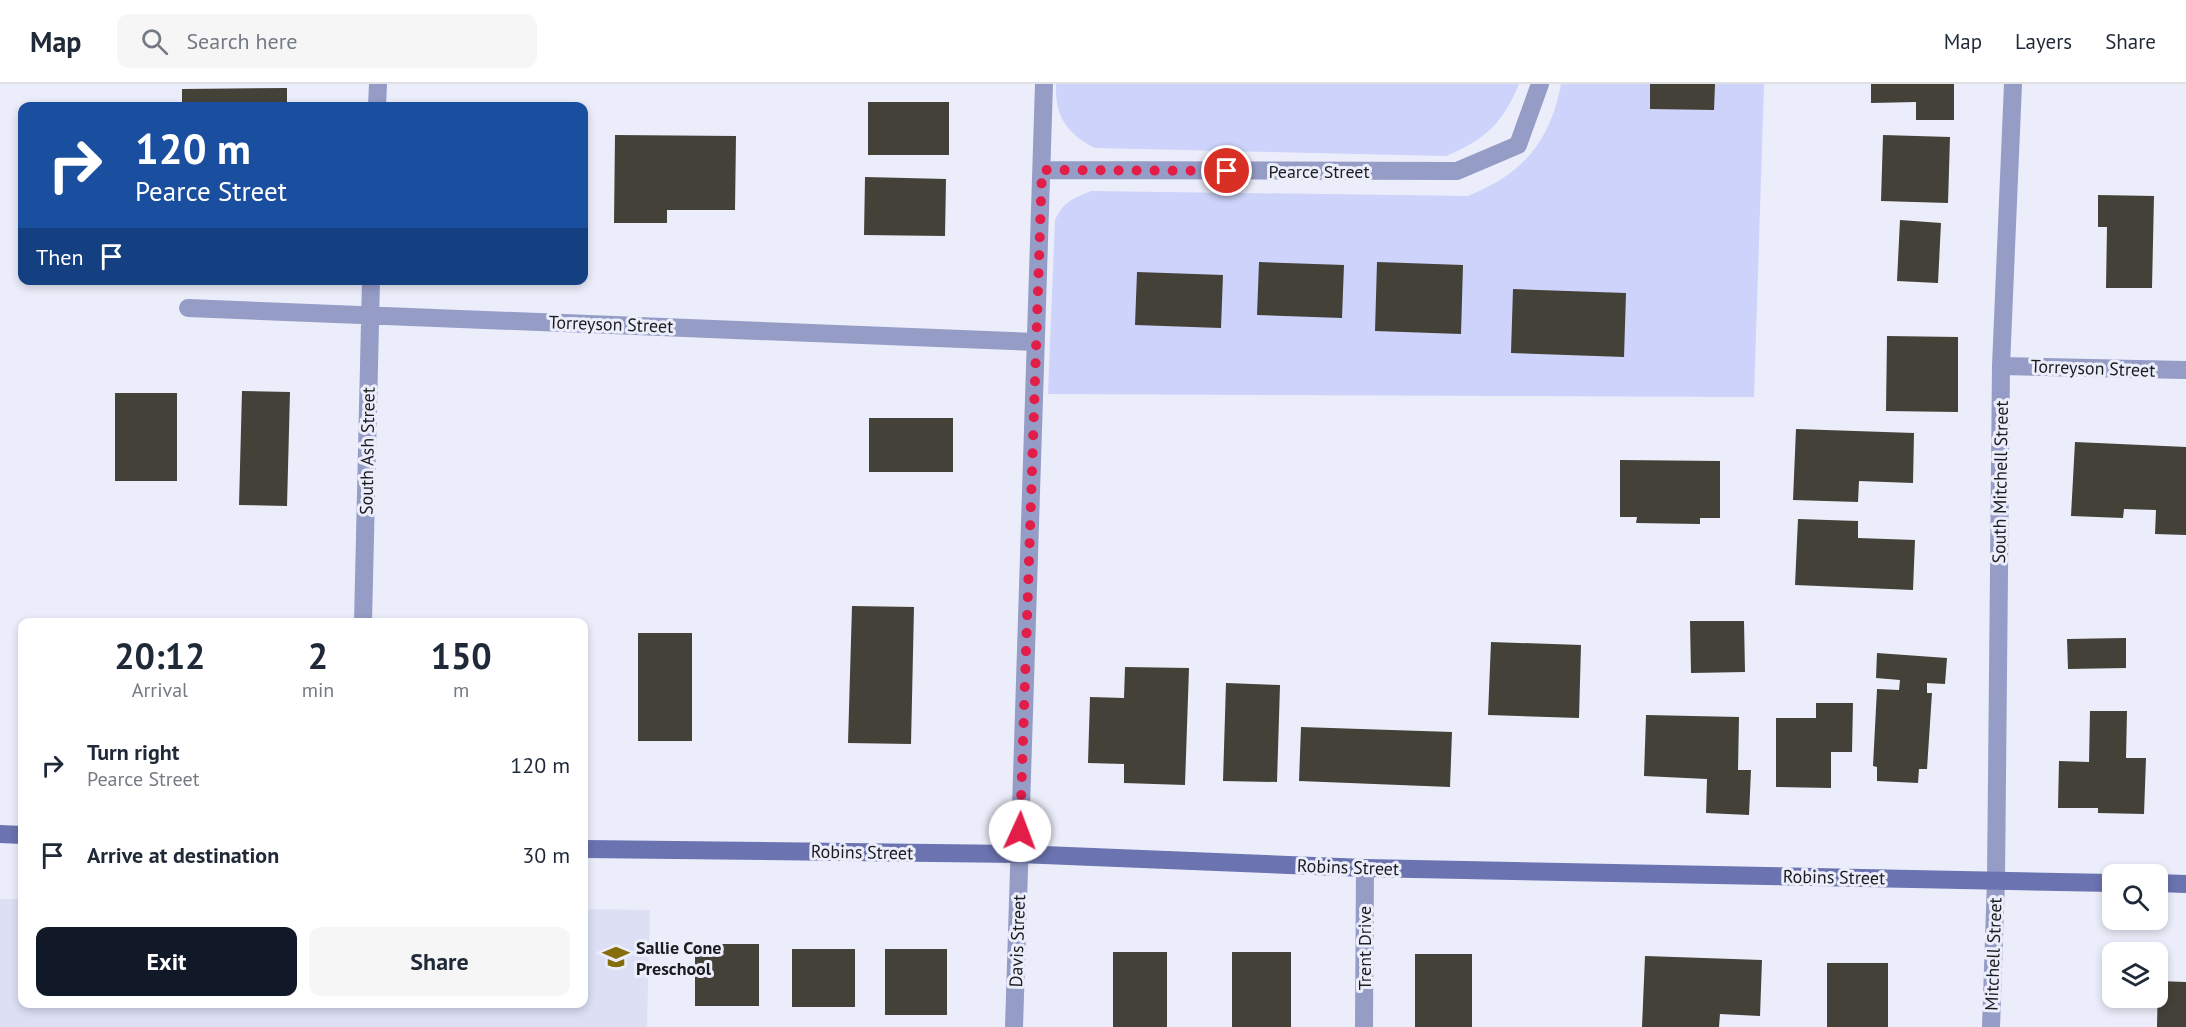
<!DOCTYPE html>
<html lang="en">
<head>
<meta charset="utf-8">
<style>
	body { margin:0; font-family:"PT Sans",sans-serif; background:#f6f6f7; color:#1f2937; height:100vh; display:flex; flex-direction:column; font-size:22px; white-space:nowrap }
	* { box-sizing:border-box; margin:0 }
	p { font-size:20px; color:#747a83 }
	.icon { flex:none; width:33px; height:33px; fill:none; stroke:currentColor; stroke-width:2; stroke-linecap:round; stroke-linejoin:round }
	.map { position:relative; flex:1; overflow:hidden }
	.side { position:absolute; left:18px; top:534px; width:570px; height:390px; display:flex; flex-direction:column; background:#fff; border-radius:12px; box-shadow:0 3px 9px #0003 }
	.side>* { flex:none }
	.hud { position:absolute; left:18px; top:18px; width:570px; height:183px; border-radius:12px; box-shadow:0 3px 9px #0003; background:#1a4fa0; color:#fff; overflow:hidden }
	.controls { position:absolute; left:2102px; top:780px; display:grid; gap:12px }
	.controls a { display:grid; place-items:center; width:66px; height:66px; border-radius:12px; background:#fff; box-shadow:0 3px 9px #0003; font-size:30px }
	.pin { position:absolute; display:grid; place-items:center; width:51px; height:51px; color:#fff; margin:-26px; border:3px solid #fff; border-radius:50%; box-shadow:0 2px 6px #0007 }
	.me { position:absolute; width:66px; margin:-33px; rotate:2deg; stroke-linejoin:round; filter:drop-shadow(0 0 4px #0008) }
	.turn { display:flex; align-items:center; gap:21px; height:126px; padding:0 18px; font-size:27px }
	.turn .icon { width:78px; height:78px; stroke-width:2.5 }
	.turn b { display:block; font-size:42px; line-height:51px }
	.then { display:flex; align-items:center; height:57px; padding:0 18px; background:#0003; gap:12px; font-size:22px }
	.eta { display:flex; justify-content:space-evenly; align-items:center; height:102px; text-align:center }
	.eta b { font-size:36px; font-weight:600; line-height:42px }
	.cta { display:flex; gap:12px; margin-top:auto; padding:12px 18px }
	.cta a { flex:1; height:69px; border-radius:12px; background:#111827; color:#fff; font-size:24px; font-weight:600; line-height:69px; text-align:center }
	.cta a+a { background:#f6f6f7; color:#1f2937 }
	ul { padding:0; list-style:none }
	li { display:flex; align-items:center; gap:18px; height:90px; padding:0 18px }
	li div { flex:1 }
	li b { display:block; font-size:22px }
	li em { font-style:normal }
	header { display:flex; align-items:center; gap:36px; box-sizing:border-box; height:84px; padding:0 30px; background:#fff; border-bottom:2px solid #e0e1e3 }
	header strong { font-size:28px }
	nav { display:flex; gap:33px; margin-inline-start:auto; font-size:21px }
	.search { width:420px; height:54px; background:#f6f6f7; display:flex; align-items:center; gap:15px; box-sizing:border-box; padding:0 21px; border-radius:12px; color:#747a83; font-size:22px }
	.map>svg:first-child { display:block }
	.built { fill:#dde0f4 }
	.green { fill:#cdd3fa }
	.building { fill:#444138 }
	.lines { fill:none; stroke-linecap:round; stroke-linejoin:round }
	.street { stroke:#959cc6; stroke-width:18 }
	.secondary { stroke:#6b73b0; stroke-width:18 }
	.route { stroke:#e11d48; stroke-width:10; stroke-dasharray:0 18 }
	.labels { text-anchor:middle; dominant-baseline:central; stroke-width:6; stroke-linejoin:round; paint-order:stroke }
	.street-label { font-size:18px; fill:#1b1c20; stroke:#ebedfa }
	.poi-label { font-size:18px; font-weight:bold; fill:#1b1c20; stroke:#ebedfa; text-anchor:start }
</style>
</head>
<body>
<header>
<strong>Map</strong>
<div class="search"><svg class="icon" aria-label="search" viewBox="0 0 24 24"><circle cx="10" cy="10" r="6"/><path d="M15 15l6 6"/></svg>Search here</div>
<nav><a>Map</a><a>Layers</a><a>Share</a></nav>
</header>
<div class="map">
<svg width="2186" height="943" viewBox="0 0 2186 943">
	<rect width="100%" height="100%" fill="#ebedfa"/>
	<path class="built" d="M0,815h22v105h562v-95l66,1 -3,117h-647z"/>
	<path class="green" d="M1056,0h463c-17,40 -33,55 -73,72l-351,-8c-29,-15 -40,-32 -39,-64z
		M1561,0h203l-10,313 -706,-3 7,-174c9,-19 17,-21 36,-29l377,5c55,-22 82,-54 93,-112z"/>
	<path class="building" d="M1650,0h65l-1,26 -64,-1z
		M1871,0h83v36h-38v-18l-45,1z
		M287,4v18h-105v-17z
		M868,18h81v53h-81z
		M615,51l121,1 -1,74h-68v13h-53z
		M1883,51l67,2 -2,66 -67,-2z
		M865,93l81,2 -1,57 -81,-1z
		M2098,111l56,1 -2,92h-46l1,-61h-9z
		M1900,136l41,3 -3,60 -41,-2z
		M1259,178l85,3 -2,53 -85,-3z
		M1377,178l86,3 -2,69 -86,-3z
		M1137,188l86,3 -2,53 -86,-3z
		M1513,205l113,4 -2,64 -113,-4z
		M1887,252l71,1v75l-72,-1z
		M242,307l48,1 -3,114 -48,-1z
		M115,309h62v88h-62z
		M869,334h84v54h-84z
		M1796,345l118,4 -1,50 -54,-2 -1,21 -65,-2z
		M2075,358l111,5v88l-31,-1 1,-24 -32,-1 -1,9 -52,-2z
		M1620,376l100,1v57h-20v6l-64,-1 1,-6h-17z
		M1798,435l60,2v17l57,2 -2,50 -118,-5z
		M852,522l62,1 -3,137 -63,-1z
		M1690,537h54l1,51 -54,1z
		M638,549h54v108h-54z
		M2126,554v30l-58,1 -1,-30z
		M1491,558l90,3 -2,73 -91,-3z
		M1877,569l70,5 -2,26 -18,-1v10h5l-5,76h-8l-1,14 -41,-2v-14l-4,-1 4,-77 22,1 1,-10 -24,-2z
		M1125,583l64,1 -4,117 -61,-2v-19l-36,-1 2,-66 34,1z
		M1226,599l54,2 -3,97 -54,-1z
		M1816,619h37l-1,49h-21v36l-55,-1v-69h40z
		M2090,627h37l-1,47h20l-2,56 -46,-1v-5h-40l1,-47 30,1z
		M1646,631l93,2 -1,53h13l-2,45 -43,-2 1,-34 -63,-3z
		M1301,643l151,5 -2,55 -151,-6z
		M695,860h64v62h-64z
		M792,865h63v58h-63z
		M885,865h62v66h-62z
		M1113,868h54v75h-54z
		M1232,868h59v75h-59z
		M1415,870h57v73h-57z
		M1645,872l117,4 -2,56 -40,-2 -1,13h-77z
		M1827,879h61v64h-61z
		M2158,897l28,1v45h-29z"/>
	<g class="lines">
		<path class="street" d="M377,22l1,-22
			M1042,86l415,1 61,-26 22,-61
			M188,224l847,34
			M2001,282l185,4
			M363,538l8,-342
			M1014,943l30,-943
			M1364,943l1,-159
			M1991,943l5,-147 5,-514 12,-282"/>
		<path class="secondary" d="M0,750l22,1
			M584,765l435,5 346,14 747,15
			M2157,799l29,1"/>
	</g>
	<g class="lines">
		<path class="route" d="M1020,747l22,-661 185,1"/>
	</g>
	<defs>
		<g id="school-bare" transform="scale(2.07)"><path d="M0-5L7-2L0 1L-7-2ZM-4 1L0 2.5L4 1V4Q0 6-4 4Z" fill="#856d0b" stroke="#ebedfa" stroke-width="2.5" paint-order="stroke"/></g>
	</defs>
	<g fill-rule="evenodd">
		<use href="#school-bare" x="616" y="873"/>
	</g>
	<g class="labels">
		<g class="street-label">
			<text x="1319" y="87">Pearce Street</text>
			<text transform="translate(611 240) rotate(2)">Torreyson Street</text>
			<text transform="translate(2093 284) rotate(2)">Torreyson Street</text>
			<text transform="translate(367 367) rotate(-89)">South Ash Street</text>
			<text transform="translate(2000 398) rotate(-89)">South Mitchell Street</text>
			<text transform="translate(862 768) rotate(1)">Robins Street</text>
			<text transform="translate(1348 783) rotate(2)">Robins Street</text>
			<text transform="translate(1834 793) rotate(1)">Robins Street</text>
			<text transform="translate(1017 857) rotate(-88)">Davis Street</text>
			<text transform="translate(1364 864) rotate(-90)">Trent Drive</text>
			<text transform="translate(1993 870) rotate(-88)">Mitchell Street</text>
		</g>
		<g class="poi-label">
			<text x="636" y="863">Sallie Cone<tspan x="636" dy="21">Preschool</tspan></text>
		</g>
	</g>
</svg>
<div class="controls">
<a><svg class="icon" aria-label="search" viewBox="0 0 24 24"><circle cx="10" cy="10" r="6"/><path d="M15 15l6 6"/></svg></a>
<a><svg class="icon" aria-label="layers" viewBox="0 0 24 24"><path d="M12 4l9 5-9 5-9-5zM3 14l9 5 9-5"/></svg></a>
</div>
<div class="pin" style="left:1227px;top:87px;background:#d93025"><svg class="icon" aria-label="arrive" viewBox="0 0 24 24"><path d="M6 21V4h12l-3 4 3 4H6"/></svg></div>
<svg class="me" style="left:1020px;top:747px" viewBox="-20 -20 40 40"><circle r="19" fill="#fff"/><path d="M0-13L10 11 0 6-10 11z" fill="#e11d48"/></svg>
<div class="hud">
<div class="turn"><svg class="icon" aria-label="right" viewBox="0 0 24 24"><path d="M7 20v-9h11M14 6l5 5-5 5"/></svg><div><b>120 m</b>Pearce Street</div></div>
<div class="then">Then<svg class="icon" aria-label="arrive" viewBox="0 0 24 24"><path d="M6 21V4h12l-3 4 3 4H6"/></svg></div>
</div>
<section class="side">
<div class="eta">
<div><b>20:12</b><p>Arrival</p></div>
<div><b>2</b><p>min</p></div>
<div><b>150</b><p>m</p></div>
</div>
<ul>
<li><svg class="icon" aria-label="right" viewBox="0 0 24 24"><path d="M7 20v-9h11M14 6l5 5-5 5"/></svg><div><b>Turn right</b><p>Pearce Street</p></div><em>120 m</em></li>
<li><svg class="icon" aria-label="arrive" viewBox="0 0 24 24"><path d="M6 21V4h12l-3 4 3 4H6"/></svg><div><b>Arrive at destination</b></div><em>30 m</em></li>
</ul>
<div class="cta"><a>Exit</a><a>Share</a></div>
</section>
</div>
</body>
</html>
